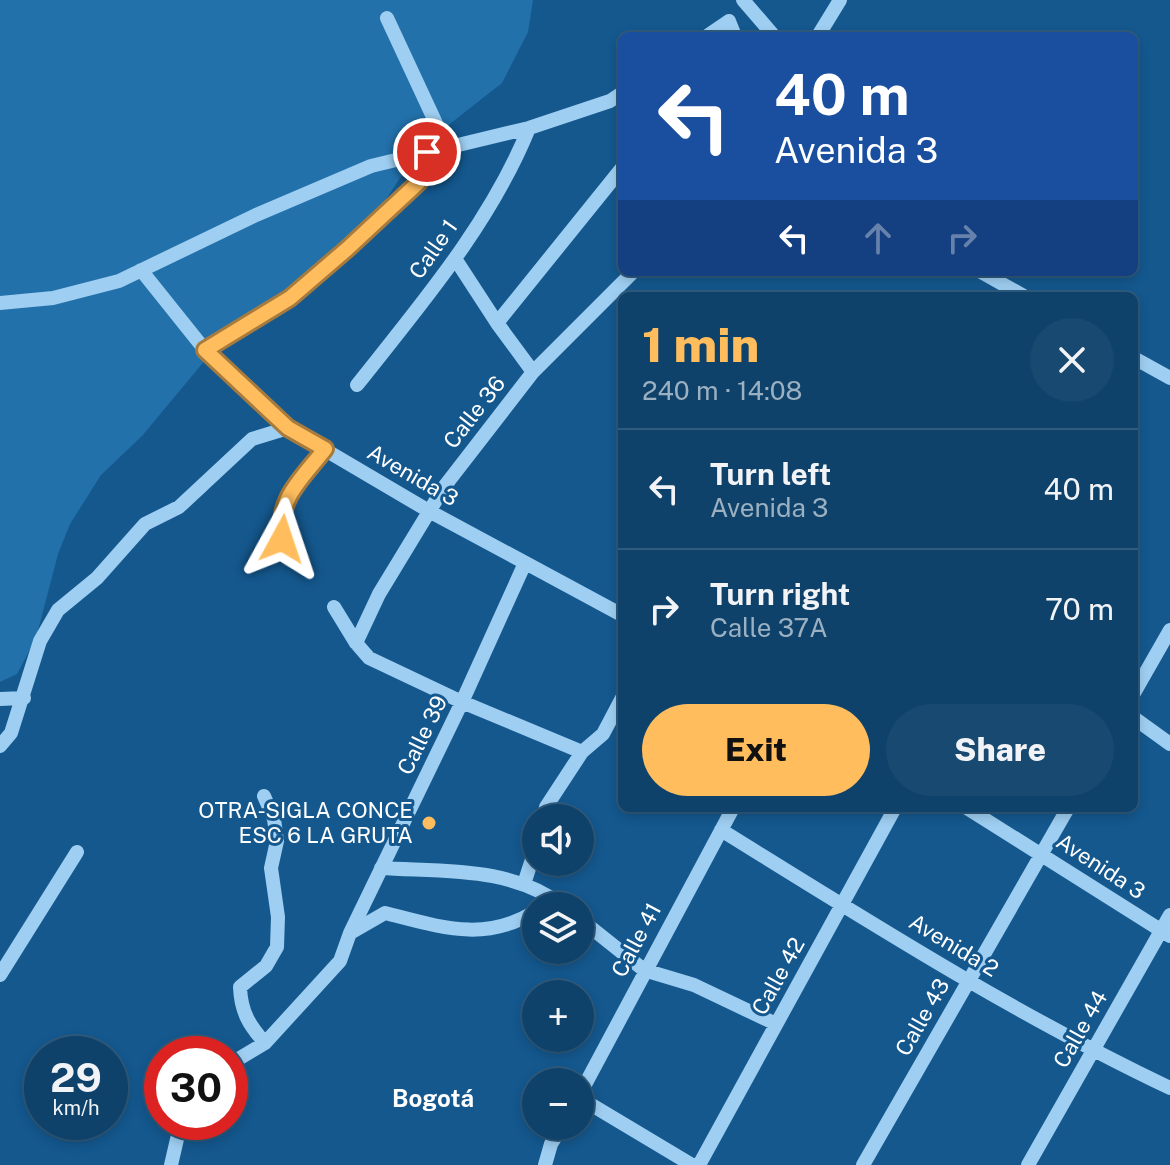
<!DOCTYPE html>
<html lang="en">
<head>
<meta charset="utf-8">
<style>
	body { margin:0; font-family:"Public Sans",sans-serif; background:#184970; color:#f1f3f6; height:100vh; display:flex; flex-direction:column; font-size:30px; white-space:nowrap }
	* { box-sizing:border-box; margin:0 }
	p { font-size:26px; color:#9bb0c1 }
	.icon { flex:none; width:44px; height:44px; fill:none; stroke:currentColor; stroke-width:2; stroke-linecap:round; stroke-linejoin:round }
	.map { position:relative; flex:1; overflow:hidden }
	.sheet { position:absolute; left:618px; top:292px; width:520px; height:520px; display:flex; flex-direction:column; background:#0f426a; border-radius:12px; box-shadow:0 4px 12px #0003,0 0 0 2px #2f5b7e }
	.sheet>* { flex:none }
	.hud { position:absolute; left:618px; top:32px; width:520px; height:244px; border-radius:12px; box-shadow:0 4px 12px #0003,0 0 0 2px #2f5b7e; background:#1a4fa0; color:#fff; overflow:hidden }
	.tools { position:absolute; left:522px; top:804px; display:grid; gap:16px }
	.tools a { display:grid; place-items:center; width:72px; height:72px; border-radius:50%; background:#0f426a; box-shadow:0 4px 12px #0003,0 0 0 2px #2f5b7e; font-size:40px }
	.speed { position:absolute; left:24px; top:1036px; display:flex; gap:16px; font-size:40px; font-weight:700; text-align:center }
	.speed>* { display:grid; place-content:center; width:104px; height:104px; border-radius:50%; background:#0f426a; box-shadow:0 4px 12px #0003,0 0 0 2px #2f5b7e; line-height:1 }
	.speed small { font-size:20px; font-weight:400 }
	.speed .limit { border:12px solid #d22; background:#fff; color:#111 }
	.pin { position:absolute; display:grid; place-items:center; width:68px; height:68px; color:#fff; margin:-34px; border:4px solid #fff; border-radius:50%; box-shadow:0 2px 8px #0007 }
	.me { position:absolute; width:88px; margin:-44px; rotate:5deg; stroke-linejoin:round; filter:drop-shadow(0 0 6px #0008) }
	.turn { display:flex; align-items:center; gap:28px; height:168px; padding:0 24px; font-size:36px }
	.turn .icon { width:104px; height:104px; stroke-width:2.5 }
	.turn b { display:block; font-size:56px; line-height:68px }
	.lanes { display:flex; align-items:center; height:76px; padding:0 24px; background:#0003; justify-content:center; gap:40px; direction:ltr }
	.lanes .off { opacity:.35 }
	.round { display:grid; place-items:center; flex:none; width:84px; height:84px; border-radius:42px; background:#184970 }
	.headline { display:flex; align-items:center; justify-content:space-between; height:136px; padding:0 24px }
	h1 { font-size:48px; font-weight:800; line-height:60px; color:#ffbd5e }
	.cta { display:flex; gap:16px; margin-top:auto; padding:16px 24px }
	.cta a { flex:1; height:92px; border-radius:48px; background:#ffbd5e; color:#111; font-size:32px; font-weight:800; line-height:92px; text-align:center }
	.cta a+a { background:#184970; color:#f1f3f6 }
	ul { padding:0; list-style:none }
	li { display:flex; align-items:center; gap:24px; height:120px; padding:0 24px; border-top:2px solid #2f5b7e }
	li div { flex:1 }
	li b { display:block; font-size:30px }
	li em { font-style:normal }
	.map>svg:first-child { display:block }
	.green { fill:#2371ab }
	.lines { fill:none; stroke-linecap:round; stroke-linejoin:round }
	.minor { stroke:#9ecef1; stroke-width:14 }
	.route-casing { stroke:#a67b3d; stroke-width:20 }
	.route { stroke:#ffbd5e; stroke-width:14 }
	.poi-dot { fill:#ffbd5e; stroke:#14588e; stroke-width:3 }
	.labels { text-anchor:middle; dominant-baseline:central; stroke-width:6; stroke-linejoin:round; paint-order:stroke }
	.street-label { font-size:22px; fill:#fff; stroke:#14588e }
	.poi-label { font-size:22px; fill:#fff; stroke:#14588e; text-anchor:end }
	.neighbourhood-label { font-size:24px; font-weight:bold; fill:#fff; stroke:#14588e }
</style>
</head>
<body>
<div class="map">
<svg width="1170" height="1165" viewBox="0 0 1170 1165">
	<rect width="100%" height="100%" fill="#14588e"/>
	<path class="green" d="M0,0h533l-5,32 -26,51 -51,40 -49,52 -29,44 -25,25 -137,109 -69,83 -41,39 -31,49 -12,30 -22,84 -19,36 -17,8z"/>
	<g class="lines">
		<path class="minor" d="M743,0l31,36
			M387,18l60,129
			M707,36l22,-15 6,15
			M818,36l22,-36
			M456,260l41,63 36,49
			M141,270l64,80 83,78 141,83 193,104
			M981,272l43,24
			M0,303l53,-5 66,-17 137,-66 115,-49 158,-38 81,-27 12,-8
			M497,323l125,-155
			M205,350l85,-52 57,-49 72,-67 8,-30
			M1134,358l36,20
			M357,385c64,-81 133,-161 172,-257
			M282,539c-5,-41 20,-59 43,-90
			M334,607l22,36 13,15 93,44 120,50
			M356,643l23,-49 65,-107 89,-115 100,-100
			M1134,693l36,-63
			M0,699l24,-1
			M1134,718l36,26
			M0,746l11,-13 29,-92 18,-31 39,-32 48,-54 34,-17 73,-68 36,-11
			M264,796l10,23 3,22 -6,27 7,49 -1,30 -11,19 -26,21c1,25 9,38 25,56
			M967,808l203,128
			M544,818l2,-11 36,-55 21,-18 19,-36
			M721,830c147,91 293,184 449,258
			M381,868c61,4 131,-2 182,38
			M524,884l12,-37
			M580,919l64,51 50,15 82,39
			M352,932l33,-19c56,14 99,30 151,-2
			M0,975l77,-123
			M230,1064l35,-21 75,-82 10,-28 112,-231 63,-139
			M580,1094l153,-286
			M580,1098l112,67
			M171,1165l10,-43
			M545,1165l6,-21 11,-18
			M699,1165l196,-357
			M863,1165l205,-357
			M1028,1165l142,-250"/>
	</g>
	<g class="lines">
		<g class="route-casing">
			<path id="route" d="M282,539c-5,-41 19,-59 43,-90l-37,-21 -83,-78 85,-52 57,-49 72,-67 8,-30"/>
		</g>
		<use href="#route" class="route"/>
	</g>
	<circle class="poi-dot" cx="429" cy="823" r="8"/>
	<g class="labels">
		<g class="street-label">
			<text transform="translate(433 249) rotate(-55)">Calle 1</text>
			<text transform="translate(474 412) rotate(-52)">Calle 36</text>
			<text transform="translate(413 475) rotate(30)">Avenida 3</text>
			<text transform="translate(422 735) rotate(-64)">Calle 39</text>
			<text transform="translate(1101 866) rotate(33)">Avenida 3</text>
			<text transform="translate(636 940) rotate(-62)">Calle 41</text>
			<text transform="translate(954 945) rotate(31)">Avenida 2</text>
			<text transform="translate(778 976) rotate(-61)">Calle 42</text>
			<text transform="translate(922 1017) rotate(-60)">Calle 43</text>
			<text transform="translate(1080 1029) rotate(-60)">Calle 44</text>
		</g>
		<g class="poi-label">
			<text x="413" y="810">OTRA-SIGLA CONCE<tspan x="413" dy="25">ESC 6 LA GRUTA</tspan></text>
		</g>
		<g class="neighbourhood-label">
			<text x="433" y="1098">Bogotá</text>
		</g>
	</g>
</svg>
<div class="tools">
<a><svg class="icon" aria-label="sound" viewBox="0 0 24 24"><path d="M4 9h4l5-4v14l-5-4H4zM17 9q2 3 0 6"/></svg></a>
<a><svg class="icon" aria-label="layers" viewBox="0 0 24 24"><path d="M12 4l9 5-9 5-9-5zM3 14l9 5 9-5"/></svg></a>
<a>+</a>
<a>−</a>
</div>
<div class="speed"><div>29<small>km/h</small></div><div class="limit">30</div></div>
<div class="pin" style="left:427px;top:152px;background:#d93025"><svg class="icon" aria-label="arrive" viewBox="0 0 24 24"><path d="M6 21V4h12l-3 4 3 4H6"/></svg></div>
<svg class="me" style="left:282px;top:539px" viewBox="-20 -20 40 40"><path d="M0-17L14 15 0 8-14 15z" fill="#ffbd5e" stroke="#fff" stroke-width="4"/></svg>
<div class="hud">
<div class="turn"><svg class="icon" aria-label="left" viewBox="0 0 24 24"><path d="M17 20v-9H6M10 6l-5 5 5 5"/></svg><div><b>40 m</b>Avenida 3</div></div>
<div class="lanes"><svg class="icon" aria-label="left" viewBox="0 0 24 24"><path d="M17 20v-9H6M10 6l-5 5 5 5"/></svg><svg class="icon off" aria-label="ahead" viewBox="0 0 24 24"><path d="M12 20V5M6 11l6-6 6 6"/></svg><svg class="icon off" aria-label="right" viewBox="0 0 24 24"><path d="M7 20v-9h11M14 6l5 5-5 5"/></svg></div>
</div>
<section class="sheet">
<div class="headline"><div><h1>1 min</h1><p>240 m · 14:08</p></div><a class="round"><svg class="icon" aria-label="close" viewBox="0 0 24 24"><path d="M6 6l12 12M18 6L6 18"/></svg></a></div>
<ul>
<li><svg class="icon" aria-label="left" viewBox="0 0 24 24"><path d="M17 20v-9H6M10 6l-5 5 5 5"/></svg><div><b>Turn left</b><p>Avenida 3</p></div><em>40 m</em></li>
<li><svg class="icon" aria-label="right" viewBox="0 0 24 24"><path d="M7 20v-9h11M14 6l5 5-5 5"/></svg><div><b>Turn right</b><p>Calle 37A</p></div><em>70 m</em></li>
</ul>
<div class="cta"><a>Exit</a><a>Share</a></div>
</section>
</div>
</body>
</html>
